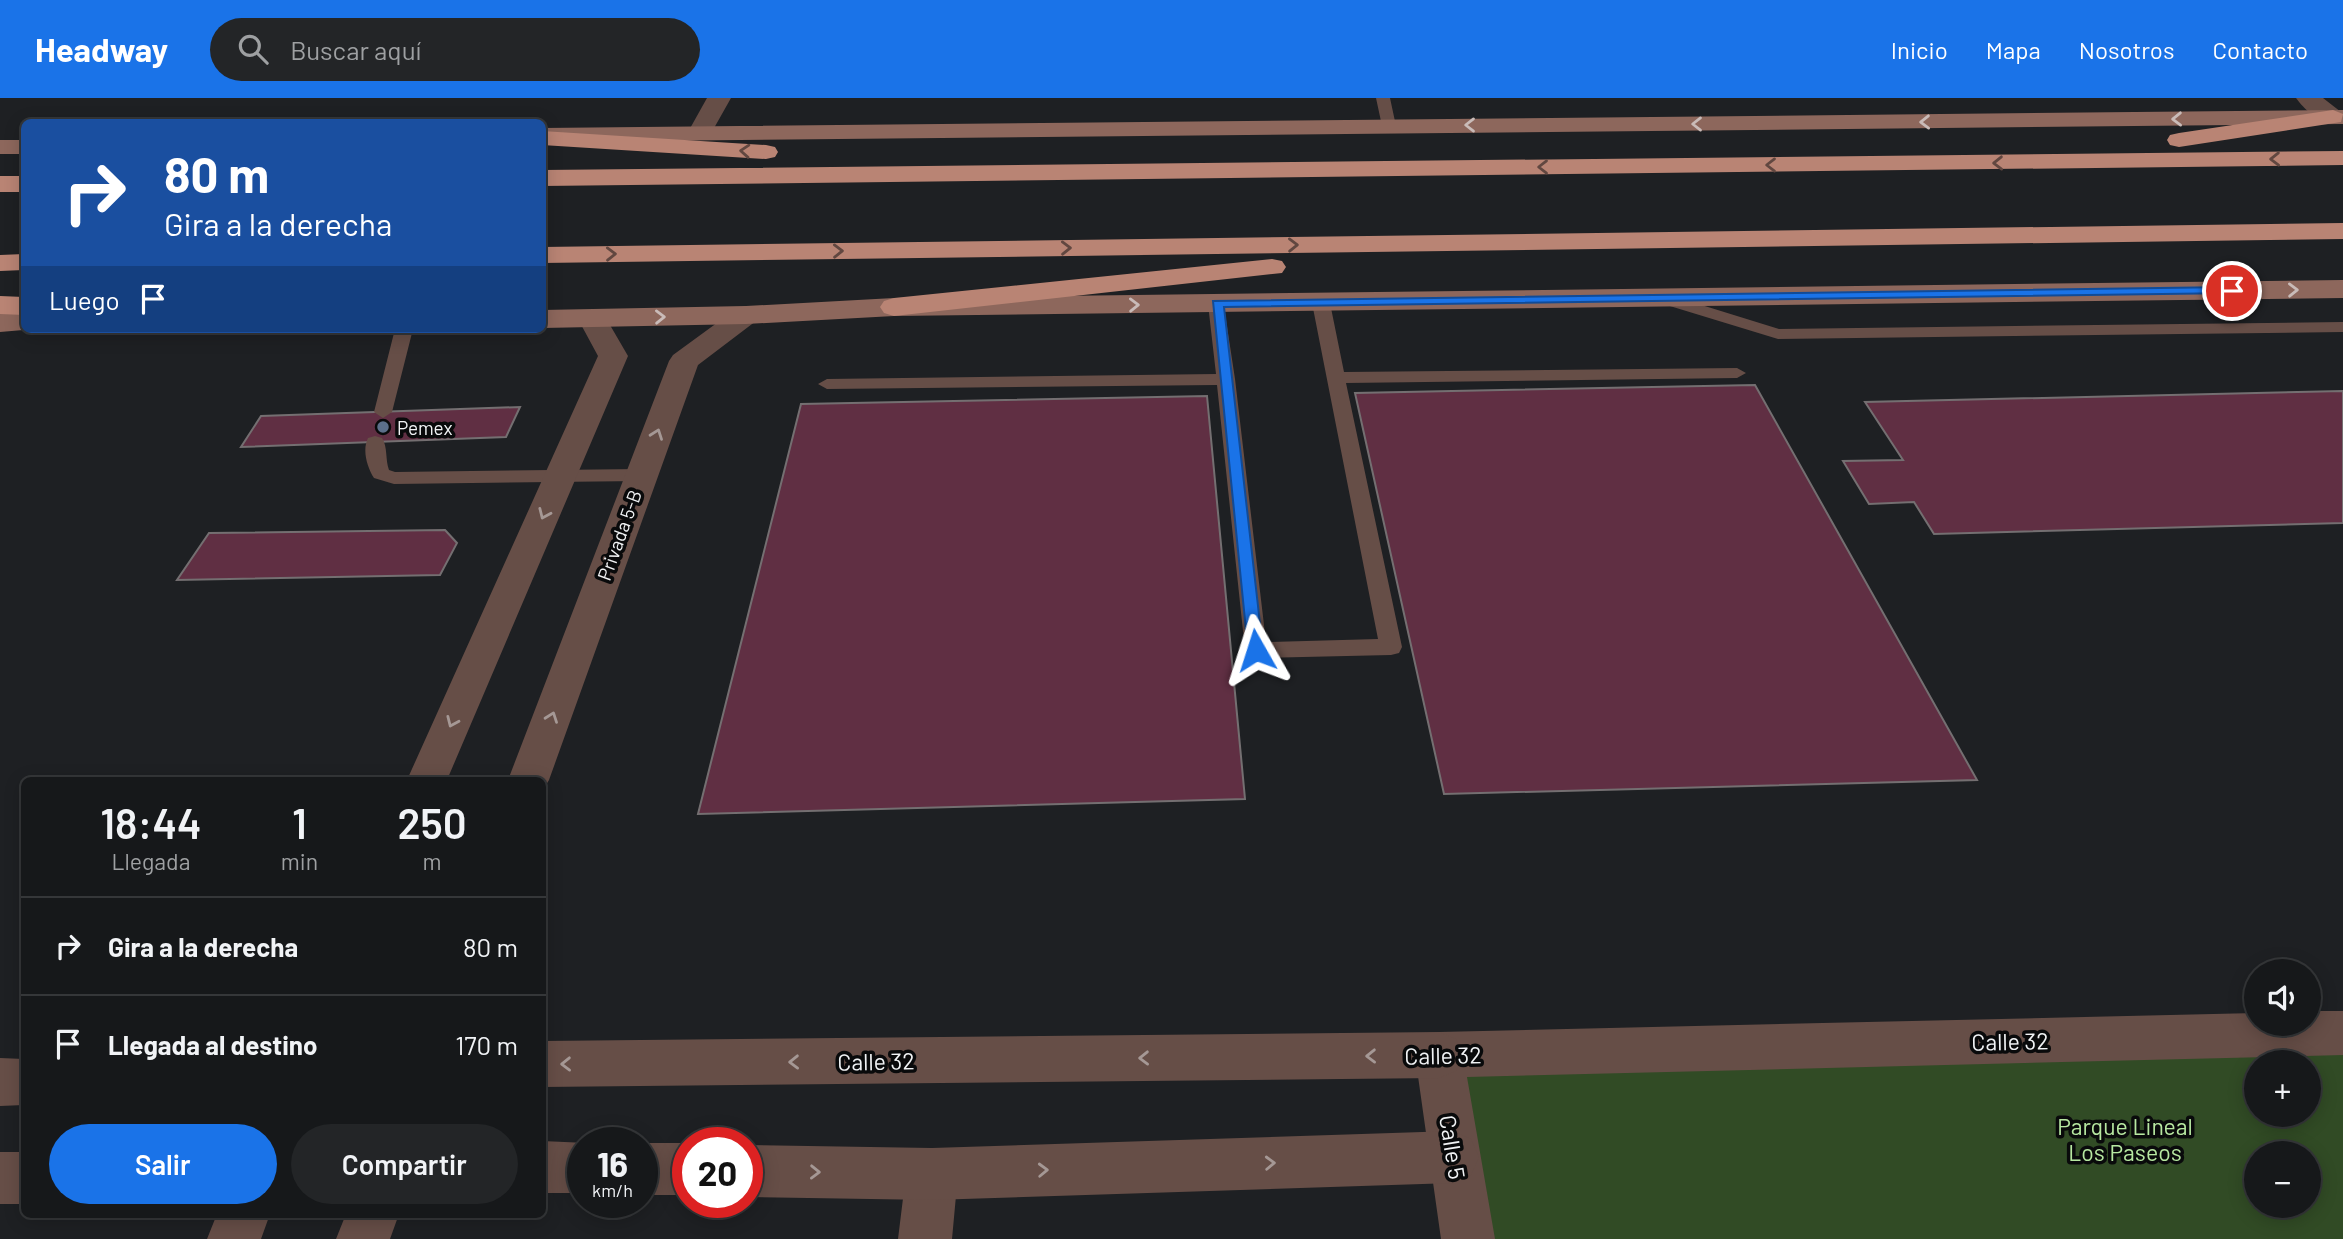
<!DOCTYPE html>
<html lang="es">
<head>
<meta charset="utf-8">
<style>
	body { margin:0; font-family:Barlow,sans-serif; background:#232527; color:#f1f3f6; height:100vh; display:flex; flex-direction:column; font-size:26px; white-space:nowrap }
	* { box-sizing:border-box; margin:0 }
	p { font-size:23px; color:#9ea0a2 }
	.icon { flex:none; width:38px; height:38px; fill:none; stroke:currentColor; stroke-width:2; stroke-linecap:round; stroke-linejoin:round }
	.map { position:relative; flex:1; overflow:hidden }
	.side { position:absolute; left:21px; top:679px; width:525px; height:441px; display:flex; flex-direction:column; background:#16181a; border-radius:10px; box-shadow:0 4px 18px #0003,0 0 0 2px #353739 }
	.side>* { flex:none }
	.hud { position:absolute; left:21px; top:21px; width:525px; height:214px; border-radius:10px; box-shadow:0 4px 18px #0003,0 0 0 2px #353739; background:#1a4fa0; color:#fff; overflow:hidden }
	.tools { position:absolute; left:2244px; top:861px; display:grid; gap:14px }
	.tools a { display:grid; place-items:center; width:77px; height:77px; border-radius:50%; background:#16181a; box-shadow:0 4px 18px #0003,0 0 0 2px #353739; font-size:35px }
	.speed { position:absolute; left:567px; top:1029px; display:flex; gap:14px; font-size:35px; font-weight:700; text-align:center }
	.speed>* { display:grid; place-content:center; width:91px; height:91px; border-radius:50%; background:#16181a; box-shadow:0 4px 18px #0003,0 0 0 2px #353739; line-height:1 }
	.speed small { font-size:18px; font-weight:400 }
	.speed .limit { border:10px solid #d22; background:#fff; color:#111 }
	.pin { position:absolute; display:grid; place-items:center; width:60px; height:60px; color:#fff; margin:-30px; border:4px solid #fff; border-radius:50%; box-shadow:0 2px 7px #0007 }
	.me { position:absolute; width:77px; margin:-38px; rotate:354deg; stroke-linejoin:round; filter:drop-shadow(0 0 5px #0008) }
	.turn { display:flex; align-items:center; gap:24px; height:147px; padding:0 28px; font-size:32px }
	.turn .icon { width:91px; height:91px; stroke-width:2.5 }
	.turn b { display:block; font-size:49px; line-height:60px }
	.then { display:flex; align-items:center; height:66px; padding:0 28px; background:#0003; gap:14px; font-size:26px }
	.eta { display:flex; justify-content:space-evenly; align-items:center; height:119px; text-align:center }
	.eta b { font-size:42px; font-weight:600; line-height:49px }
	.action { display:flex; gap:14px; margin-top:auto; padding:14px 28px }
	.action a { flex:1; height:80px; border-radius:42px; background:#1a73e8; color:#fff; font-size:28px; font-weight:600; line-height:80px; text-align:center }
	.action a+a { background:#232527; color:#f1f3f6 }
	ul { padding:0; list-style:none }
	li { display:flex; align-items:center; gap:21px; height:98px; padding:0 28px; border-top:2px solid #353739 }
	li div { flex:1 }
	li b { display:block; font-size:26px }
	li em { font-style:normal }
	header { display:flex; align-items:center; gap:42px; box-sizing:border-box; height:98px; padding:0 35px; background:#1a73e8; color:#fff }
	header strong { font-size:33px }
	nav { display:flex; gap:38px; margin-inline-start:auto; font-size:24px }
	.search { width:490px; height:63px; background:#232527; display:flex; align-items:center; gap:18px; box-sizing:border-box; padding:0 24px; border-radius:38px; color:#9ea0a2; font-size:26px }
	.map>svg:first-child { display:block }
	.green { fill:#314b25; fill-rule:evenodd }
	.building { fill:#602f43; stroke:#746f71; stroke-width:2 }
	.lines { fill:none; stroke-linecap:round; stroke-linejoin:round }
	.service { fill:#664e47; fill-rule:evenodd }
	.minor { fill:#664e47; fill-rule:evenodd }
	.tertiary { fill:#664e47; fill-rule:evenodd }
	.secondary { fill:#8d675c; fill-rule:evenodd }
	.trunk { fill:#b98474; fill-rule:evenodd }
	.oneway { stroke:#c9bbb8 }
	.oneway2 { stroke:#614740 }
	.oneway3 { stroke:#a59895 }
	.route { fill:#1a73e8; stroke:#114b97; stroke-width:2 }
	.service-dot { fill:#5c6f8a; stroke:#090a0b; stroke-width:2.5 }
	.labels { text-anchor:middle; dominant-baseline:central; stroke-width:7; stroke-linejoin:round; paint-order:stroke }
	.poi-label { font-size:19px; fill:#f1f3f5; stroke:#090a0b; text-anchor:start }
	.street-label { font-size:19px; fill:#f1f3f5; stroke:#090a0b }
	.near-street-label { font-size:23px; fill:#f1f3f5; stroke:#090a0b }
	.near-park-label { font-size:23px; fill:#b7e8a1; stroke:#090a0b }
</style>
</head>
<body>
<header>
<strong>Headway</strong>
<div class="search"><svg class="icon" aria-label="search" viewBox="0 0 24 24"><circle cx="10" cy="10" r="6"/><path d="M15 15l6 6"/></svg>Buscar aquí</div>
<nav><a>Inicio</a><a>Mapa</a><a>Nosotros</a><a>Contacto</a></nav>
</header>
<div class="map">
<svg width="2343" height="1141" viewBox="0 0 2343 1141">
	<rect width="100%" height="100%" fill="#1e2023"/>
	<path class="green" d="M2343,935v206h-865l-39,-184zM2256,964h52v53h-52zM2256,1055h52v53h-52z"/>
	<path class="building" d="M1755,287l222,395 -533,14 -89,-401z
		M2343,293v132l-409,11 -20,-32 -45,2 -26,-43 60,-1 -38,-58z
		M1207,298l38,403 -547,15 103,-410z
		M520,309l-14,30 -265,10 20,-31z
		M445,432l12,13 -17,32 -263,5 32,-47z"/>
	<g class="lines">
		<path class="service" d="M1376,0h14l6,28 -2,3h-10l-2,-3z
			M1666,196l113,35 564,-7v10l-565,7 -118,-36 -2,-4 2,-4z
			M1321,200l9,5 14,69 393,-4 9,5 -9,5 -391,5 56,264 -3,6 -8,2 -135,3 -8,-2 -3,-6 -28,-265 -390,4 -9,-5 9,-5 389,-5 -8,-70 3,-4h12l12,79 31,263 112,-3 -66,-336z
			M395,231h18l-21,83 -9,6 -9,-6z
			M375,338l7,2c6,9 3,22 7,32l6,2 246,-3 7,2 3,4 -3,4 -7,2 -247,3 -20,-6c-7,-11 -12,-28 -6,-40z"/>
		<path class="minor" d="M707,0h24l-22,39 -9,2 -9,-2 -3,-5z
			M2296,0h27l18,14 2,8c-16,10 -37,-8 -47,-22z
			M746,208l10,3 5,6 -5,6 -58,44 -149,415 -7,12v-12h-34l161,-419 4,-6 63,-46z
			M593,212l10,3 25,43 -181,424h-40l191,-424 -20,-37 5,-6z
			M2308,913h35v44l-876,22 28,162h-54l-26,-184 7,-16 17,-7 817,-19v11h52z
			M932,1050l18,8 8,18 -6,65h-54l8,-65 8,-18z"/>
		<path class="tertiary" d="M1439,934l17,7 7,16 -7,16 -17,7 -897,9v-46z
			M0,960l24,1v46l-24,1z
			M1453,1033l18,8 8,18 -8,18 -18,8 -521,17 -185,-3v-52l185,3z
			M542,1043l45,2h-4v50h-41z
			M642,1045h46v52h-46z
			M0,1054h24v52h-24z
			M217,1116h53l-9,25h-54z
			M346,1116h53l-9,25h-54z"/>
		<path class="secondary" d="M2343,12v14l-1801,18v-14z
			M0,42h24v14h-24z
			M2343,182v18l-1449,18 -148,8 -204,4v-18l204,-4 148,-8z
			M0,216h24v15h11l-35,3z"/>
		<path class="trunk" d="M2333,12l10,4 -2,8 -162,25 -9,-2 -3,-5 3,-5 9,-2z
			M542,33l224,14 9,2 3,5 -3,5 -9,2 -224,-14z
			M2343,53v14l-1801,21v-16z
			M0,78h24v16h-24z
			M2343,125v16l-1801,24v-16z
			M24,156v16l-24,1v-16z
			M1272,161l10,2 4,6 -4,6 -388,43 -10,-3 -4,-6 4,-6 10,-3z
			M0,198l24,1v18l-24,-1z"/>
	</g>
	<defs><path id="oneway-chevron" d="M-2-3.5L2.5 0L-2 3.5" fill="none" stroke-width="1.6" stroke-linecap="round" stroke-linejoin="round" transform="scale(1.75)"/></defs>
	<g class="oneway">
		<use href="#oneway-chevron" transform="translate(2177 21) rotate(179)"/>
		<use href="#oneway-chevron" transform="translate(1925 24) rotate(179)"/>
		<use href="#oneway-chevron" transform="translate(1697 26) rotate(180)"/>
		<use href="#oneway-chevron" transform="translate(1470 27) rotate(180)"/>
		<use href="#oneway-chevron" transform="translate(2293 192) rotate(-1)"/>
		<use href="#oneway-chevron" transform="translate(1134 207) rotate(-1)"/>
		<use href="#oneway-chevron" transform="translate(660 219) rotate(-1)"/>
	</g>
	<g class="oneway2">
		<use href="#oneway-chevron" transform="translate(745 53) rotate(-176)"/>
		<use href="#oneway-chevron" transform="translate(2275 61) rotate(179)"/>
		<use href="#oneway-chevron" transform="translate(1998 65) rotate(179)"/>
		<use href="#oneway-chevron" transform="translate(1771 67) rotate(180)"/>
		<use href="#oneway-chevron" transform="translate(1543 69) rotate(180)"/>
		<use href="#oneway-chevron" transform="translate(1293 147) rotate(-1)"/>
		<use href="#oneway-chevron" transform="translate(1066 150) rotate(-1)"/>
		<use href="#oneway-chevron" transform="translate(838 153) rotate(-1)"/>
		<use href="#oneway-chevron" transform="translate(611 156) rotate(-1)"/>
	</g>
	<g class="oneway3">
		<use href="#oneway-chevron" transform="translate(657 336) rotate(-70)"/>
		<use href="#oneway-chevron" transform="translate(544 416) rotate(114)"/>
		<use href="#oneway-chevron" transform="translate(552 619) rotate(-70)"/>
		<use href="#oneway-chevron" transform="translate(452 624) rotate(114)"/>
		<use href="#oneway-chevron" transform="translate(1371 958) rotate(179)"/>
		<use href="#oneway-chevron" transform="translate(1144 960) rotate(179)"/>
		<use href="#oneway-chevron" transform="translate(794 964) rotate(179)"/>
		<use href="#oneway-chevron" transform="translate(566 966) rotate(179)"/>
		<use href="#oneway-chevron" transform="translate(1270 1065) rotate(-2)"/>
		<use href="#oneway-chevron" transform="translate(1043 1072) rotate(-2)"/>
		<use href="#oneway-chevron" transform="translate(815 1074) rotate(1)"/>
	</g>
	<path class="route" d="M2232,189l6,4 -2,2 -1012,14 39,343 -7,6 -8,-6 -35,-349z"/>
	<circle class="service-dot" cx="383" cy="329" r="7"/>
	<g class="labels">
		<g class="poi-label">
			<text x="397" y="329">Pemex</text>
		</g>
		<g class="street-label">
			<text transform="translate(619 437) rotate(-70)">Privada 5-B</text>
		</g>
		<g class="near-street-label">
			<text transform="translate(2010 943) rotate(-1)">Calle 32</text>
			<text transform="translate(1443 957) rotate(-1)">Calle 32</text>
			<text transform="translate(876 963) rotate(-1)">Calle 32</text>
			<text transform="translate(1453 1049) rotate(81)">Calle 5</text>
		</g>
		<g class="near-park-label">
			<text x="2125" y="1028">Parque Lineal<tspan x="2125" dy="26">Los Paseos</tspan></text>
		</g>
	</g>
</svg>
<div class="tools">
<a><svg class="icon" aria-label="sound" viewBox="0 0 24 24"><path d="M4 9h4l5-4v14l-5-4H4zM17 9q2 3 0 6"/></svg></a>
<a>+</a>
<a>−</a>
</div>
<div class="speed"><div>16<small>km/h</small></div><div class="limit">20</div></div>
<div class="pin" style="left:2232px;top:193px;background:#d93025"><svg class="icon" aria-label="arrive" viewBox="0 0 24 24"><path d="M6 21V4h12l-3 4 3 4H6"/></svg></div>
<svg class="me" style="left:1256px;top:552px" viewBox="-20 -20 40 40"><path d="M0-17L14 15 0 8-14 15z" fill="#1a73e8" stroke="#fff" stroke-width="4"/></svg>
<div class="hud">
<div class="turn"><svg class="icon" aria-label="right" viewBox="0 0 24 24"><path d="M7 20v-9h11M14 6l5 5-5 5"/></svg><div><b>80 m</b>Gira a la derecha</div></div>
<div class="then">Luego<svg class="icon" aria-label="arrive" viewBox="0 0 24 24"><path d="M6 21V4h12l-3 4 3 4H6"/></svg></div>
</div>
<section class="side">
<div class="eta">
<div><b>18:44</b><p>Llegada</p></div>
<div><b>1</b><p>min</p></div>
<div><b>250</b><p>m</p></div>
</div>
<ul>
<li><svg class="icon" aria-label="right" viewBox="0 0 24 24"><path d="M7 20v-9h11M14 6l5 5-5 5"/></svg><div><b>Gira a la derecha</b></div><em>80 m</em></li>
<li><svg class="icon" aria-label="arrive" viewBox="0 0 24 24"><path d="M6 21V4h12l-3 4 3 4H6"/></svg><div><b>Llegada al destino</b></div><em>170 m</em></li>
</ul>
<div class="action"><a>Salir</a><a>Compartir</a></div>
</section>
</div>
</body>
</html>
